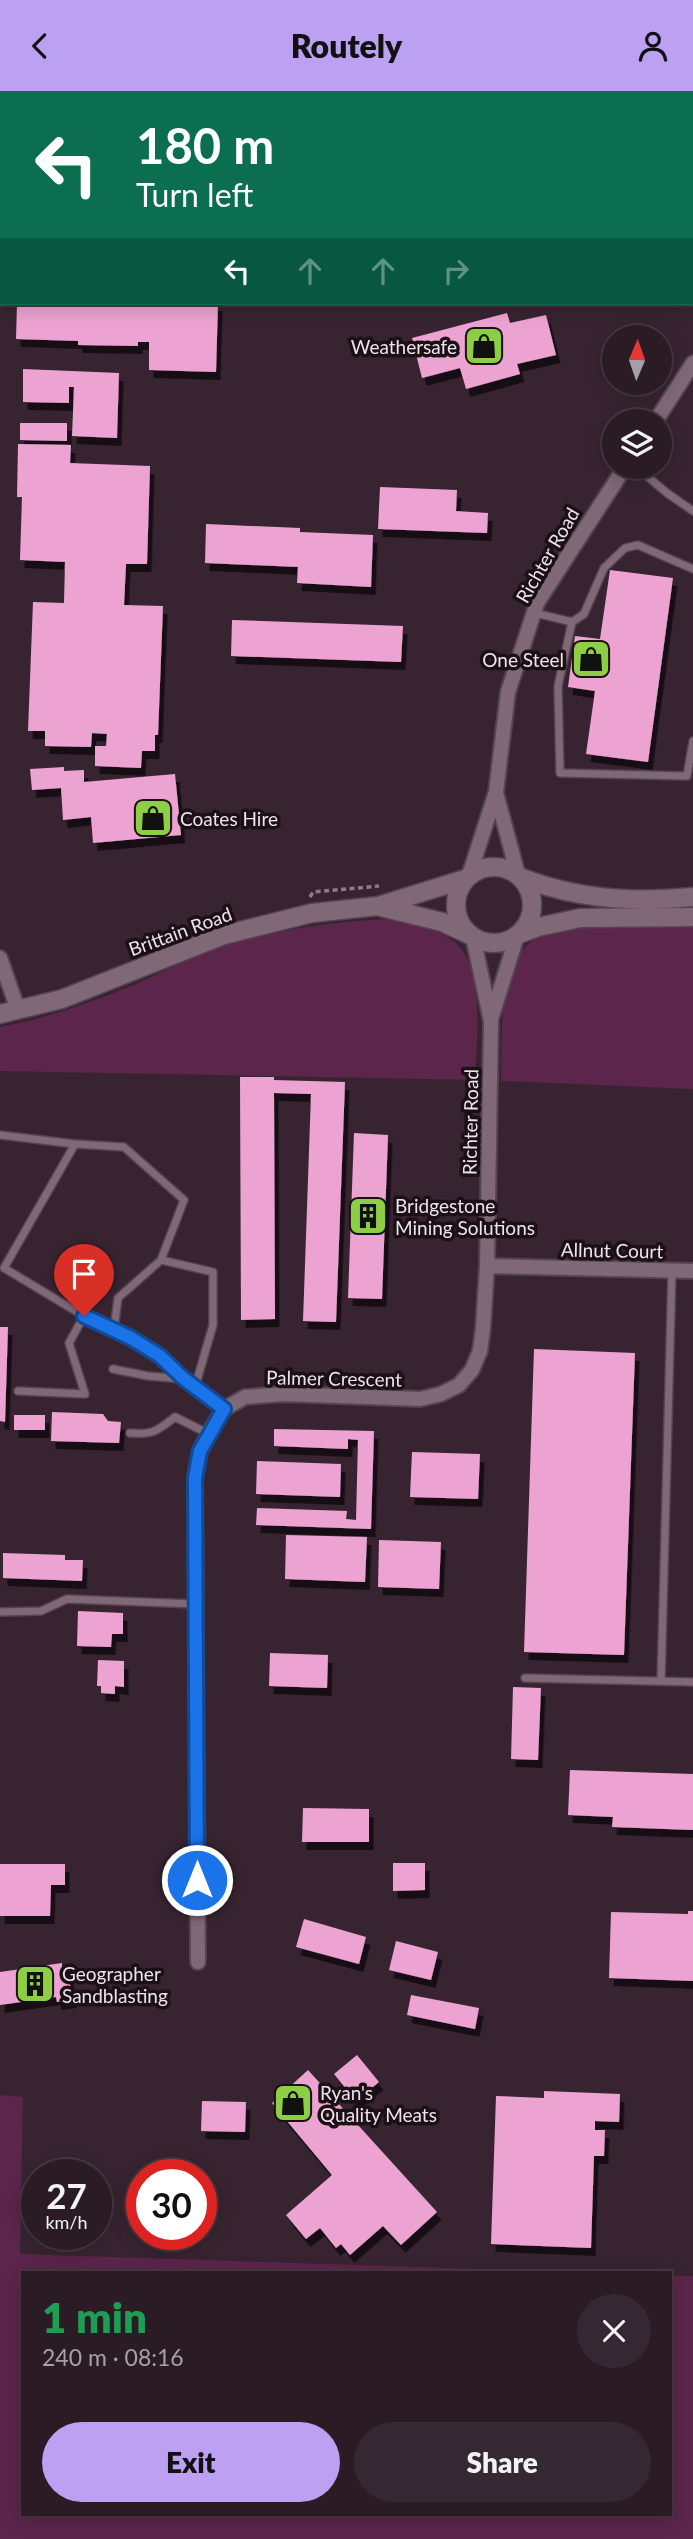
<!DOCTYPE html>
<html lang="en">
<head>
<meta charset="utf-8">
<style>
	body { margin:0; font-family:Lato,sans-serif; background:#362832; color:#f1f3f6; height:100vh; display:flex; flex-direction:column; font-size:26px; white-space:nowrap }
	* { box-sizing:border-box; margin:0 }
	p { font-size:23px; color:#a5a1a7 }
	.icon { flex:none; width:38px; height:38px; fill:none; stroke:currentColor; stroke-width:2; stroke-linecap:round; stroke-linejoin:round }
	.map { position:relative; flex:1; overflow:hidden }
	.sheet { position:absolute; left:21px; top:2180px; width:651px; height:245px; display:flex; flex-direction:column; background:#2a1b25; border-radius:0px; box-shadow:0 4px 18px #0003,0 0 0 2px #463942 }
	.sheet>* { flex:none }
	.top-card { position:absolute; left:0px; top:0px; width:693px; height:214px; box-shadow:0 4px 18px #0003,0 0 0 2px #463942; background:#0b6e4f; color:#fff; overflow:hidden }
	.needle { width:46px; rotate:2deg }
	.buttons { position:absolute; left:602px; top:234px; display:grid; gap:14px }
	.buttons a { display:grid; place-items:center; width:70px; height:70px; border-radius:50%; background:#2a1b25; box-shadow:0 4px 18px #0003,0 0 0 2px #463942; font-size:35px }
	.speed { position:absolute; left:21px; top:2068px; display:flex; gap:14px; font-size:35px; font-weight:700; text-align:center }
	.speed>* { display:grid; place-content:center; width:91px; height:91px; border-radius:50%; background:#2a1b25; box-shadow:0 4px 18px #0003,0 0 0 2px #463942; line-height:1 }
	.speed small { font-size:18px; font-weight:400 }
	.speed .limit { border:10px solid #d22; background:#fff; color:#111 }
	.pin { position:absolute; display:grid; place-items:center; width:60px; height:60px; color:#fff; margin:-72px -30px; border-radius:50% 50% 50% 0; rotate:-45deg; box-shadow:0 0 7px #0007 }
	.pin .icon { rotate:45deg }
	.me { position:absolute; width:77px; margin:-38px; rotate:0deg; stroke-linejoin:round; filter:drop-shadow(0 0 5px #0008) }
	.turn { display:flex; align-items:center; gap:24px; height:147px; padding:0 21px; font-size:32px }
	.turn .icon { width:91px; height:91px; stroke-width:2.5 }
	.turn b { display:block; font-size:49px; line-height:60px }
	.lanes { display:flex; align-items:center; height:66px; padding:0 21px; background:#0003; justify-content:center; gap:35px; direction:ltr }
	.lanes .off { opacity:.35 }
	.round { display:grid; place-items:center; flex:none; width:74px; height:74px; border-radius:37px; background:#362832 }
	.headline { display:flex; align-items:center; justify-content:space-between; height:119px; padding:0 21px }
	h1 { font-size:42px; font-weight:800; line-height:52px; color:#1e9e55 }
	.cta { display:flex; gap:14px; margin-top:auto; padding:14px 21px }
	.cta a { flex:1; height:80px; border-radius:42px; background:#bca0f2; color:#111; font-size:28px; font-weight:800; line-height:80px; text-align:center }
	.cta a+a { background:#362832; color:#f1f3f6 }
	header { display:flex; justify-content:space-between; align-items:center; height:91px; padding:0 21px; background:#bca0f2; color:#111; font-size:32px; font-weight:800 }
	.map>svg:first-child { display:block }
	.green { fill:#5c254b }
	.building { fill:#eda3d2; filter:url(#shadow) }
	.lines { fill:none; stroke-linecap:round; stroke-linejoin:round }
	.service-casing { stroke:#554450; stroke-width:10 }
	.minor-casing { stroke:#554450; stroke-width:18 }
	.secondary-casing { stroke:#554450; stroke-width:21 }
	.path { stroke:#8d7c87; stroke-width:3.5; stroke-dasharray:5 3.5; stroke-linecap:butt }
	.service { stroke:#806877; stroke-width:7 }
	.minor { stroke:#806877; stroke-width:14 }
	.secondary { stroke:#806877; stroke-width:18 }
	.route-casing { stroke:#114b97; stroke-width:18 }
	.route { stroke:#1a73e8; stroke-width:12 }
	.labels { text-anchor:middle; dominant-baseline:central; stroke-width:7; stroke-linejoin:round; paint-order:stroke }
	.poi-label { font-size:19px; fill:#f0e2eb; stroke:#1a1016; text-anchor:start }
	.street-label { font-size:19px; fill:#f0e2eb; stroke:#1a1016 }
</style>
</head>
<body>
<header><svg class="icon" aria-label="back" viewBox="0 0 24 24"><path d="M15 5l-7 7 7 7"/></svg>Routely<svg class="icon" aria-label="person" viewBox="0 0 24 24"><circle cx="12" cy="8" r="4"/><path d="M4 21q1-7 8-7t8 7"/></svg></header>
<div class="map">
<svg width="693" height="2448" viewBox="0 0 693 2448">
	<defs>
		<filter id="shadow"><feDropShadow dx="4.5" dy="8" stdDeviation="0" flood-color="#0009"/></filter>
	</defs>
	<rect width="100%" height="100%" fill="#382431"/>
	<path class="green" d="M0,0h693v160l-2,2v-160h-689l-2,184z
		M384,828c25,4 52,7 72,24 30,27 20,101 19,137l-475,-9v-44c48,-9 93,-25 138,-44 19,-8 38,-19 58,-27 60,-24 124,-33 188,-37z
		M693,834v164l-192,-8c1,-40 -4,-102 25,-135 13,-14 41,-19 60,-20 36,-2 71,3 107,-1z
		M0,2004l23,2 -3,157 578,19h-575v242h647v-239h23v263h-693z"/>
	<path class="building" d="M17,212h201l-2,69 -67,-2v-28h-11v4l-60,-1v-4l-62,-2z
		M507,222l3,10 36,-8 10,40 -39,9 3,10 -54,15 -6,-21 -38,10 -10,-40z
		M23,278l96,4 -2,65 -45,-2 2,-49h-5v16l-46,-1z
		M20,332h47v18l-47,-1z
		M18,353l53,1 -1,18 80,3 -3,98h-21l-2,41 39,1 -5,129h-3v16h-13l-1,17 -46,-2v-20h11l1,-12 -15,-1 -1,14 -46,-1v-15h-17l5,-129 31,1 1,-41 -45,-2 2,-63h-5z
		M380,396l77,3 -1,21 32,2 -1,20 -109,-4z
		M206,433l94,4v4l73,3 -2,52 -74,-4 1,-16 -93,-4z
		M610,479l63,8 -25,184 -62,-8 9,-63 -27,-4 7,-51 25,3z
		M232,529l171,6 -2,36 -170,-6z
		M64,676v4l20,-1v12l91,-8 6,61 -88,8 -2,-26 -28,3 -2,-32 -29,2 -2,-21z
		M240,986h34v3l71,2 -9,240 -33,-1 8,-227 -37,-1 1,226 -34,1z
		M354,1042l34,2 -6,164 -34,-1z
		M0,1236h8l-3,95 -5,-1z
		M534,1258l101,4 -11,302 -100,-3z
		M52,1321l51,2 5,7 13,1 -2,21 -68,-2z
		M14,1324h31v15h-31z
		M274,1338l100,2 -3,98 -115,-4 1,-17 90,3 -1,8 10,1 2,-80 -10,-1v10l-74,-3z
		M412,1361l68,2 -2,45 -68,-2z
		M257,1370l84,3 -1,33 -84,-3z
		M286,1444l81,2 -2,45 -80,-3z
		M379,1449l62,2 -2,47 -61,-2z
		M3,1462l62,2v5h18l-1,21 -79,-3z
		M78,1520l45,2v21h-11l-1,13 -34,-1z
		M270,1562l58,2 -1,33 -58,-2z
		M98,1569l26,1v26l-9,-1v8l-14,-1v-7h-4z
		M513,1596l28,1 -3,72 -27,-1z
		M570,1679l123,4v56l-81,-3 1,-10 -45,-2z
		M303,1717l66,1v33h-67z
		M393,1772h32v27l-32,1z
		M0,1773h65v21h-14l-1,31h-50z
		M688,1820h5v70l-84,-3 2,-66 77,2z
		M304,1828l62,18 -7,27 -63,-17z
		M396,1850l42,11 -7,28 -42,-10z
		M62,1872v6l6,-1 4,32 -15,2 -1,-5 -56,8v-33z
		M411,1904l68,13 -4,21 -68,-14z
		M357,1964l22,27 -23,19 -22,-27z
		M308,1979l129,142 -36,33 -18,-19 -33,29 -9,-11 -5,4 -16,-20 -14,11 -20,-24 46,-40 -60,-72z
		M544,2000l76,3 -1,28 -24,-1v9h10l-1,26h-10l-3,92 -100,-4 5,-148 48,2z
		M202,2010l44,1 -1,30 -44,-1z"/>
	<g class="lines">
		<g class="service-casing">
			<path id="service" d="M291,2l1,-2
				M0,155h2
				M636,376l31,26 26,18
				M693,478l-55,-24 -13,3 -21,20 -20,46 -12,8 -14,64 2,87 127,3 6,-35
				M535,522l37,9
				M0,1044l75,9 -71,124 80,48
				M75,1053l49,3 60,53 -23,60 -43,38 -4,31
				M161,1169l52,12v53l-18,62
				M113,1278l35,7 35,3 41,30
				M18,1300l67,3 -16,-51 15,-27c39,18 68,31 99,63
				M130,1342c23,2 27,-2 45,-16l34,17
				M0,1521l41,-1 26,-12 128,5
				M525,1587l168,4
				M661,1590l11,-410"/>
		</g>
		<g class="minor-casing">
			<path id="minor" d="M655,331l38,-59
				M496,702l22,82
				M469,785l27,-84 12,-100 29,-89 88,-136
				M0,867l18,52
				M491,928l26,-83
				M487,1175l206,5
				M198,1871l-3,-484 5,-27 12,-23 12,-19 21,-12 39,-3 136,5 21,-5 18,-9 13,-15 8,-19 3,-23 4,-62 4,-245 -18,-84"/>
		</g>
		<g class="secondary-casing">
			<path id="secondary" d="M456 814a38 38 0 1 1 76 0a38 38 0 1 1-76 0Z
				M520,786c55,22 114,26 173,20
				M381,816l61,15 26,12
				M519,843l19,-7 42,-9 113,-1
				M0,923l62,-15 162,-64 88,-22 66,-7 87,-27"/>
		</g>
		<path class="path" d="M310,806l3,-5 66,-6"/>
		<use href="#service" class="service"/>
		<use href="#minor" class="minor"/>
		<use href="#secondary" class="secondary"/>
	</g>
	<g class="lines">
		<g class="route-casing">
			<path id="route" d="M84,1225l47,22 29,18 23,22 41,31 -24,42 -5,27 2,402"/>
		</g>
		<use href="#route" class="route"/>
	</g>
	<defs>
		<g id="shop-square" transform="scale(2.0125)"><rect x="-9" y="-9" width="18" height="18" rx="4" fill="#8dce44" stroke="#1a1016"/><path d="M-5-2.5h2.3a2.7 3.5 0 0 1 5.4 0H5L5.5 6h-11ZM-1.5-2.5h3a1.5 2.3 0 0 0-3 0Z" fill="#111"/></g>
		<g id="building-square" transform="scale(2.0125)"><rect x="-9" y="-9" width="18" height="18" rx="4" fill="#8dce44" stroke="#1a1016"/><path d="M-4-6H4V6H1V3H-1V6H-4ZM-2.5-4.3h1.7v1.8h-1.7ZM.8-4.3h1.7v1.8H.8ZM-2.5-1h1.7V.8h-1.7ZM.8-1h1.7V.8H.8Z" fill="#111"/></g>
	</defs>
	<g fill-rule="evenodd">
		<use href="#shop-square" x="484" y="255"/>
		<use href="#shop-square" x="591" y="568"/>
		<use href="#shop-square" x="153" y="727"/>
		<use href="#building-square" x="368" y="1125"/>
		<use href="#building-square" x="35" y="1893"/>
		<use href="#shop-square" x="293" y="2012"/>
	</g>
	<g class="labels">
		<g class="poi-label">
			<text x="457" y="255" text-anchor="end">Weathersafe</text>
			<text x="564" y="568" text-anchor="end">One Steel</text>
			<text x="180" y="727">Coates Hire</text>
			<text x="395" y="1114">Bridgestone<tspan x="395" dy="22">Mining Solutions</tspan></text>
			<text x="62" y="1882">Geographer<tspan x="62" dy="22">Sandblasting</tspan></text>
			<text x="320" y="2001">Ryan's<tspan x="320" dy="22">Quality Meats</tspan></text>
		</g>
		<g class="street-label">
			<text transform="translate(547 464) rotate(-60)">Richter Road</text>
			<text transform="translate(180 840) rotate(-20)">Brittain Road</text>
			<text transform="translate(470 1031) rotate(-89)">Richter Road</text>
			<text transform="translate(612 1159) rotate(1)">Allnut Court</text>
			<text transform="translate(334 1287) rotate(1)">Palmer Crescent</text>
		</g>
	</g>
</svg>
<div class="buttons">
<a><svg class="needle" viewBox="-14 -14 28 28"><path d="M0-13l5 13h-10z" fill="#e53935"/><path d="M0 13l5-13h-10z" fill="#a5a1a7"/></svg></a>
<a><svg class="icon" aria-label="layers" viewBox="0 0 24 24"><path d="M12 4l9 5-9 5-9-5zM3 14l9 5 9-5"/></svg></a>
</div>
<div class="speed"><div>27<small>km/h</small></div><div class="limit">30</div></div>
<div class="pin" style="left:84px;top:1225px;background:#d93025"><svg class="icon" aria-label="arrive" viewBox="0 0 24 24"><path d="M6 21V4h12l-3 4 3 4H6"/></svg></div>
<svg class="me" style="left:197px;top:1789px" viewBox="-20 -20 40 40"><circle r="17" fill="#1a73e8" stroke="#fff" stroke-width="3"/><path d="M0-11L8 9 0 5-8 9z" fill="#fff"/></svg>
<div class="top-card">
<div class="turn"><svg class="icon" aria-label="left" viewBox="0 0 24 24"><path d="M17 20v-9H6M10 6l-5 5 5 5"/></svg><div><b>180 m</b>Turn left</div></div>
<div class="lanes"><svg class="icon" aria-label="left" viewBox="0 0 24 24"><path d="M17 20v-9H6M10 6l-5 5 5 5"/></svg><svg class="icon off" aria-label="ahead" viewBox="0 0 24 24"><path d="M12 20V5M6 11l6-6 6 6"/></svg><svg class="icon off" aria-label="ahead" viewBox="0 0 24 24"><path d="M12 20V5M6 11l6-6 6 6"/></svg><svg class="icon off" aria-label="right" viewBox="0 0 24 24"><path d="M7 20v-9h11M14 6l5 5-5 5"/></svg></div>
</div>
<section class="sheet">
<div class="headline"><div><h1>1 min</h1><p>240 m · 08:16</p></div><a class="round"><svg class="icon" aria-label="close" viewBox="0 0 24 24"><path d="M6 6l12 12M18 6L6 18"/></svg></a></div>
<div class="cta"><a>Exit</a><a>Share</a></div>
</section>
</div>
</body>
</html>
